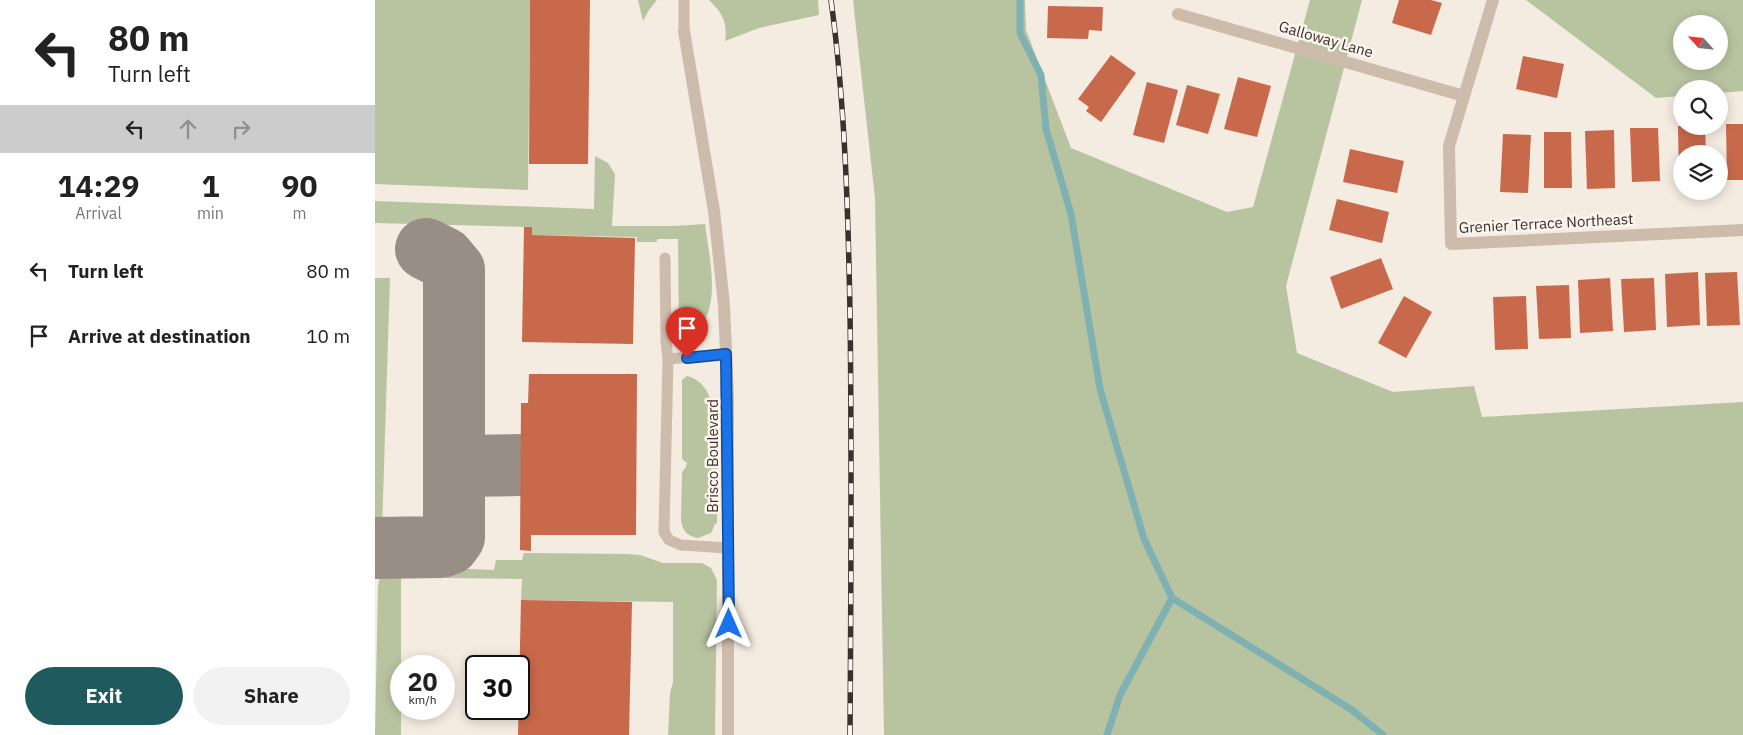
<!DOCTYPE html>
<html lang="en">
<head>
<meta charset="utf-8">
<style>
	body { margin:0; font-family:"IBM Plex Sans",sans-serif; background:#f2f2f2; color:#222; height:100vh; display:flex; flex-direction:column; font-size:19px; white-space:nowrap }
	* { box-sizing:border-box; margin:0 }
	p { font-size:16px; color:#767676 }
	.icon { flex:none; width:28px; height:28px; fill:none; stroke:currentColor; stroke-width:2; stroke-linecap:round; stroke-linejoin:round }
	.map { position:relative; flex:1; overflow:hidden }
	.details { display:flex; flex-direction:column; background:#fff; width:375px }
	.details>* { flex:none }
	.top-card { background:#fff; color:#222; overflow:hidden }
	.needle { width:32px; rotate:297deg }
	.buttons { position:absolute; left:1298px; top:15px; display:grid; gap:10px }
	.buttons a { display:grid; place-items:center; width:55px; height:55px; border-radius:50%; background:#fff; box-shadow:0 2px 12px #0003; font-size:25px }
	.speed { position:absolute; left:15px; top:655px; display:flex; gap:10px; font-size:25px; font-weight:700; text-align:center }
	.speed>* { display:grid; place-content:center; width:65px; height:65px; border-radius:50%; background:#fff; box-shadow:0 2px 12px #0003; line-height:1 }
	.speed small { font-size:12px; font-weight:400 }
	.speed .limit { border:2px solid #111; border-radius:8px; background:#fff; color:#111 }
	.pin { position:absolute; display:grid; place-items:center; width:42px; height:42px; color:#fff; margin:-51px -21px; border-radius:50% 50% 50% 0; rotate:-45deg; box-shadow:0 0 5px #0007 }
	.pin .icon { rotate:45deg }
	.me { position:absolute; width:55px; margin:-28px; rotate:0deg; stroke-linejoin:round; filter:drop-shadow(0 0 4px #0008) }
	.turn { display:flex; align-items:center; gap:18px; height:105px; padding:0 25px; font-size:22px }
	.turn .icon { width:65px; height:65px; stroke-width:2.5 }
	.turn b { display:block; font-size:35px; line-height:42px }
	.lanes { display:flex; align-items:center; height:48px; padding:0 25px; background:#0003; justify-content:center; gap:25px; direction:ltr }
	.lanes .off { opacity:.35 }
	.eta { display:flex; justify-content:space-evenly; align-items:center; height:85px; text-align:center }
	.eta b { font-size:30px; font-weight:800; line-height:35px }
	.cta { display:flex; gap:10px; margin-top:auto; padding:10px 25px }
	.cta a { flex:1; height:58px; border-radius:30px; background:#1f5a5e; color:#fff; font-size:20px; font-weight:800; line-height:58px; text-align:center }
	.cta a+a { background:#f2f2f2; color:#222 }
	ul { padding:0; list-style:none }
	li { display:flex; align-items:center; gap:15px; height:65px; padding:0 25px }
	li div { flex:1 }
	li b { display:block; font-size:19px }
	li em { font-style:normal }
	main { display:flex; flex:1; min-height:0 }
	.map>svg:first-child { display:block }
	.green { fill:#b8c4a0; fill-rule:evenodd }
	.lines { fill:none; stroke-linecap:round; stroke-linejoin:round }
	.stream { stroke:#7fb0b2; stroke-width:7 }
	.taxiway { stroke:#988e86; stroke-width:62 }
	.building { fill:#c8694b }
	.lane { stroke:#cdbbac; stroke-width:11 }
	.street { stroke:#cdbbac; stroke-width:12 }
	.rail-casing { stroke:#3b302b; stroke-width:5.5 }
	.rail { stroke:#fbf5ee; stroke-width:4; stroke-dasharray:11; stroke-linecap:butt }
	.route-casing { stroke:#114b97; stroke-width:12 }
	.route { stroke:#1a73e8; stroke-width:9 }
	.labels { text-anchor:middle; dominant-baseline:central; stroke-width:5; stroke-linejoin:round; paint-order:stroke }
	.street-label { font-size:15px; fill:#3b302b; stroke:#fbf5ee }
</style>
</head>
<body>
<main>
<section class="details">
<div class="top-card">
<div class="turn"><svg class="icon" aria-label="left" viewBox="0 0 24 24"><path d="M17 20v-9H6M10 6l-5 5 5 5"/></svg><div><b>80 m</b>Turn left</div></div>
<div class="lanes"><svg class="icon" aria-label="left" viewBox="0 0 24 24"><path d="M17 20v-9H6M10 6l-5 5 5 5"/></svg><svg class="icon off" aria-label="ahead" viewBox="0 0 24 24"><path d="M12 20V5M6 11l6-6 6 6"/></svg><svg class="icon off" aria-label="right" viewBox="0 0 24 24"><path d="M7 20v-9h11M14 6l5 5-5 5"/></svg></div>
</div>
<div class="eta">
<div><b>14:29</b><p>Arrival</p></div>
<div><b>1</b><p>min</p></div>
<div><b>90</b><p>m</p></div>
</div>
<ul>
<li><svg class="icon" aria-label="left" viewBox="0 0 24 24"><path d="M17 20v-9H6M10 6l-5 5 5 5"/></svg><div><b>Turn left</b></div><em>80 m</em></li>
<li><svg class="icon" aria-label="arrive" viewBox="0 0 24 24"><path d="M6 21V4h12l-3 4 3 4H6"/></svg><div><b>Arrive at destination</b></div><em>10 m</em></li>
</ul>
<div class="cta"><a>Exit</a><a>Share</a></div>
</section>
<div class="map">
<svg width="1368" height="735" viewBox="0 0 1368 735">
	<rect width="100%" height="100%" fill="#f4ebe1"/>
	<path class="green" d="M0,0h155l-2,190 -153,-6z
		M263,0h19l-8,10 -6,11z
		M334,0h109l1,15 -60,13 -34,13c3,-18 -3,-29 -16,-41z
		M478,0h172l1,30 45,118 156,64 26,-5 57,-207h52l-76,286 11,67 96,39 81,-6 8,31 261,-15v333h-859l-9,-537z
		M1151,0h217v91l-24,2v-4h-38v7l-25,2zM1306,24h38v37h-38z
		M220,156l13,7 7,11 -3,52h62l31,-2c4,35 22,99 -23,115l-3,-2 -1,-98h-20l-2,3h-19v-5l-105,-2v-8l-157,-4v-22l219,8z
		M0,278h15l-8,252h-7z
		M312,376c18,5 24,20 27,37l3,1v109l-2,1 -4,9 -13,5c-10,-2 -15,-6 -17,-17l1,-49 4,-5 1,-4 -5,-4v-79z
		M149,553l102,1 14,1 23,8h39l9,5 6,12 -2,155h-47l2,-42 3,-11v-80l-152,-2 1,-21 -75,-1 -5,-4 -1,-6 53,2 2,-10h26z
		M6,571l17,1 3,7v156h-26l3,-149z"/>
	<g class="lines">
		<path class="stream" d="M645,0v33l21,42 5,54 25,85 29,175 44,150 28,59 180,112 31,25
			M732,735l13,-40 52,-97"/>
		<path class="taxiway" d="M79,478l2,-5 8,-7 57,-1
			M0,548l66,-1 8,-3 5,-7v-267l-10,-12 -18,-9"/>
	</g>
	<path class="building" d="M155,0h60l-2,164h-59z
		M1024,0h32l11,3 -11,32 -39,-12z
		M673,6l55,1 -1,24 -13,-1 -1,9 -41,-1z
		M736,55l25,18 -35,49 -15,-11 3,-4 -11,-8z
		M1148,56l41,8 -7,34 -41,-9z
		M863,77l33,9 -14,51 -33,-8z
		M772,82l31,8 -14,53 -31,-8z
		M812,85l33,9 -12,40 -32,-9z
		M1351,124h17v56h-16z
		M1303,126h27l1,28h-25v29l-2,1z
		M1255,128h28l2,53 -28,1z
		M1239,130l1,58 -28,1 -2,-58z
		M1169,132h27l1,56h-28z
		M1128,134l28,1 -3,58 -28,-1z
		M975,149l54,12 -7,32 -54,-11z
		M962,199l52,13 -7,31 -53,-13z
		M149,227h8v8l103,3 -2,106 -111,-2z
		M1006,258l12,31 -52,20 -11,-32z
		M1323,272l2,53 -33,2 -2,-53z
		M1362,272l3,53 -33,1 -2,-53z
		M1235,278l3,53 -33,2 -2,-53z
		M1279,278l2,52 -32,2 -3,-53z
		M1194,285l2,53 -32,1 -3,-53z
		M1029,296l28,16 -26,46 -28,-15z
		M1151,296l2,53 -33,1 -2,-53z
		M154,374h108l-1,161h-105v16l-11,-1 1,-147h7z
		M146,600l111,2 -3,133h-111z"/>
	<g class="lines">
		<path class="lane" d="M309,0v31
			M290,258l1,83 2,18 -4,173 5,8 12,5 47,3
			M293,359l58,-5"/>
		<path class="street" d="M1118,0l-44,146 2,98 292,-14
			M803,14l286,82
			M309,31l30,180 10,94 4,93v337"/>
		<g class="rail-casing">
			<path id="rail" d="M456,0c14,103 17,208 19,312 2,141 1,282 0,423"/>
		</g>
		<use href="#rail" class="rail"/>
	</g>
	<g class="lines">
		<g class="route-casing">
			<path id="route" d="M312,358l39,-4 3,270"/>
		</g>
		<use href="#route" class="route"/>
	</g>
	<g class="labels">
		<g class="street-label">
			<text transform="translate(951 39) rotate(16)">Galloway Lane</text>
			<text transform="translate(1171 223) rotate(-3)">Grenier Terrace Northeast</text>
			<text transform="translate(337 456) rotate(-90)">Brisco Boulevard</text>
		</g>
	</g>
</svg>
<div class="buttons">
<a><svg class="needle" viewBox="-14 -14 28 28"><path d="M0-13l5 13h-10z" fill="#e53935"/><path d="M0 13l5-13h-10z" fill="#767676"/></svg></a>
<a><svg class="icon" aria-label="search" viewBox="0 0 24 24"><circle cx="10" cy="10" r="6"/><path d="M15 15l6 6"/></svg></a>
<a><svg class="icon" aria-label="layers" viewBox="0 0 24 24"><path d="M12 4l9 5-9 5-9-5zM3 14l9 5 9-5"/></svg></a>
</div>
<div class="speed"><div>20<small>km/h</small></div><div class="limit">30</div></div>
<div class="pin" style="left:312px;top:358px;background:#d93025"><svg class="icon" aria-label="arrive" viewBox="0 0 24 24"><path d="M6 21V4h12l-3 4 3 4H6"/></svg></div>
<svg class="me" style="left:354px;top:624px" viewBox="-20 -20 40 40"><path d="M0-17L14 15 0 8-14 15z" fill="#1a73e8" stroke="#fff" stroke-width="4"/></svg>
</div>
</main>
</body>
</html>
